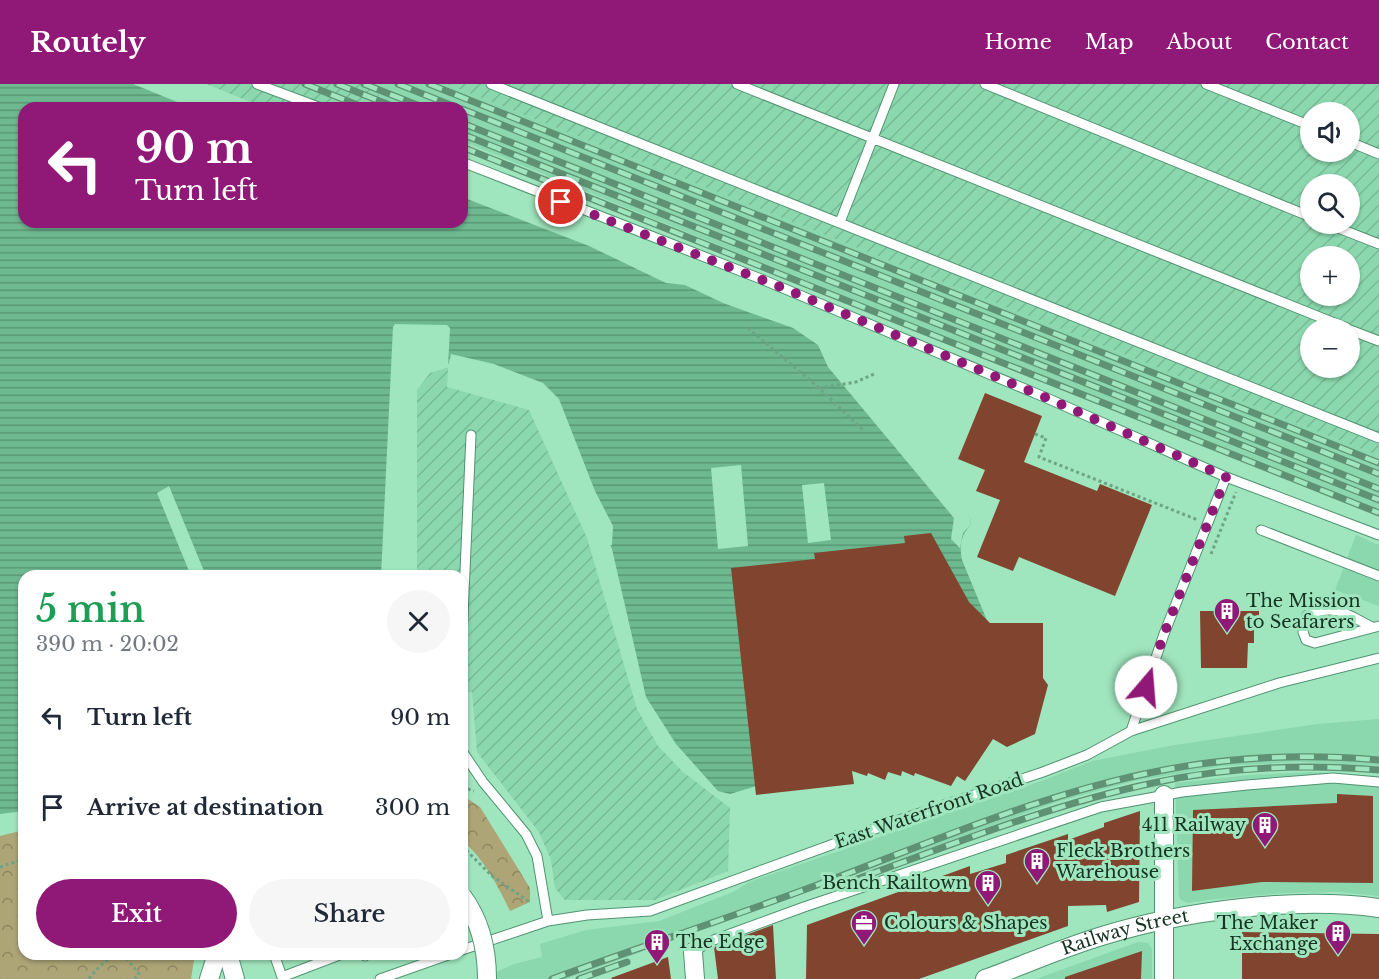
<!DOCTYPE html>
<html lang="en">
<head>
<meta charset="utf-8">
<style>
	body { margin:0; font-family:"Libre Baskerville",serif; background:#f6f6f7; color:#1f2937; height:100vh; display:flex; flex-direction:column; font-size:22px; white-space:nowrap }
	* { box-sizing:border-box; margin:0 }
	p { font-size:20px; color:#747a83 }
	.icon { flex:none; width:33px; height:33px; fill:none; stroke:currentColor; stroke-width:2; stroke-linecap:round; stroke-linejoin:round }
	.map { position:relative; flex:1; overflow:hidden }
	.panel { position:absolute; left:18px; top:486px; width:450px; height:390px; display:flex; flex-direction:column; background:#fff; border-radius:18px; box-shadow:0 2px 4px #0004 }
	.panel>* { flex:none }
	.hud { position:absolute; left:18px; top:18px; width:450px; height:126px; border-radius:18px; box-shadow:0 2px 4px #0004; background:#901876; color:#fff; overflow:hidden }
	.buttons { position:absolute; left:1300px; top:18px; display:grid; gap:12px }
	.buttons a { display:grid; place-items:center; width:60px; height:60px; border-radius:50%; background:#fff; box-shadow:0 2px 4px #0004; font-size:30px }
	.pin { position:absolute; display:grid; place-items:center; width:51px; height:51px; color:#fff; margin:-26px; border:3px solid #fff; border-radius:50%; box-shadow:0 2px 6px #0007 }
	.me { position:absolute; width:66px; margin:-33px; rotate:18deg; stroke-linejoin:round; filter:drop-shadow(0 0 4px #0008) }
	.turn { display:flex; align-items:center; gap:21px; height:126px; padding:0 18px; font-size:27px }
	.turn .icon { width:78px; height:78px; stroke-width:2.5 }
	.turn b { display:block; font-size:42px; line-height:51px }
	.round { display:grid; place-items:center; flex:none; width:63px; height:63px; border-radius:32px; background:#f6f6f7 }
	.overview { display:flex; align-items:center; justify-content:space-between; height:102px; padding:0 18px }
	h1 { font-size:36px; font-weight:600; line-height:45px; color:#1e9e55 }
	.action { display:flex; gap:12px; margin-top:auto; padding:12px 18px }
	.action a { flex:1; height:69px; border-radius:36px; background:#901876; color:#fff; font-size:24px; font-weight:600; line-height:69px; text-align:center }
	.action a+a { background:#f6f6f7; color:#1f2937 }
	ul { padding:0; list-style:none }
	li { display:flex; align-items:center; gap:18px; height:90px; padding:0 18px }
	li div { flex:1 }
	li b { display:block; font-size:22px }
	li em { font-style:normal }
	header { display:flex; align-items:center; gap:36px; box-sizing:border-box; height:84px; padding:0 30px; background:#901876; color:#fff }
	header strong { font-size:28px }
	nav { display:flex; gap:33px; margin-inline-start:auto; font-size:21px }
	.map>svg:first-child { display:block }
	.built { fill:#8bd8ae }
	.industrial { fill:url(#industrial-furrows); fill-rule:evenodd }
	.park { fill:url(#park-crowns) }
	.water { fill:url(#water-rules) }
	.pier { fill:#9fe5bd }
	.building { fill:#81442f }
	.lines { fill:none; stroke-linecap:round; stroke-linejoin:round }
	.service-casing { stroke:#4f9470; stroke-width:11 }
	.minor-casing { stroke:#4f9470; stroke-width:20 }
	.path { stroke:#6da485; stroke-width:3; stroke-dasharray:3 3; stroke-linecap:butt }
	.service { stroke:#fff; stroke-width:9 }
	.minor { stroke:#fff; stroke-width:18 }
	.rail-casing { stroke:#5f9275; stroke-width:7 }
	.rail { stroke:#9fe5bd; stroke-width:4.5; stroke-dasharray:14; stroke-linecap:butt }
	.minor-bridge-casing { stroke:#4f9470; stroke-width:20; stroke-linecap:butt }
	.minor-bridge { stroke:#fff; stroke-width:18 }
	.route { stroke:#901876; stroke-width:10; stroke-dasharray:0 18 }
	.labels { text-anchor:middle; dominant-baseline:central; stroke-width:6; stroke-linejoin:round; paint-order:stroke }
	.poi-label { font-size:18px; fill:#163323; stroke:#9fe5bd; text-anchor:start }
	.street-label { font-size:18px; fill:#163323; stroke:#9fe5bd }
</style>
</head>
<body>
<header>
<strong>Routely</strong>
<nav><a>Home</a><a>Map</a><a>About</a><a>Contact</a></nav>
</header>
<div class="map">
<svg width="1379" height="895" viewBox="0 0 1379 895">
	<defs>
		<pattern id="industrial-furrows" width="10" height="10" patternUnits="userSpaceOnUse" patternTransform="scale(1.5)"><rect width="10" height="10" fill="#8bd8ae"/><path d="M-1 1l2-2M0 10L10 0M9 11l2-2" fill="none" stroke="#77ba95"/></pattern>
		<pattern id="park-crowns" width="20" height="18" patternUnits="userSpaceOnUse" patternTransform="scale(1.5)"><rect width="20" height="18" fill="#ada576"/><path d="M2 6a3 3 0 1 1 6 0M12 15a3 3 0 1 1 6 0" fill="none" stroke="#8c8760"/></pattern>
		<pattern id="water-rules" width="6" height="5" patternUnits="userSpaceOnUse" patternTransform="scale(1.5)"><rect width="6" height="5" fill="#6eb990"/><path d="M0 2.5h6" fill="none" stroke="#599775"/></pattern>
	</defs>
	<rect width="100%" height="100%" fill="#9fe5bd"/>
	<path class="built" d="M384,0h63l932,372v57l-917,-372v-33h-81l-6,-2z
		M1356,451l23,10v61l-44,-16z
		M1379,635v47l-80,-4 -76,4 -89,15 -74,20 -494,178h-85l33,-15 28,-7 -2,-13 46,-14 73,-9 74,-29 16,-10 295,-102 48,-19 83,-16 143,-21z
		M1312,688l67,4v120l-40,-4 -56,1 -76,7 -19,3 -7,-3 -2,-3 -4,-114 75,-8z
		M1138,858l10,1 4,6v30h-116z"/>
	<path class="industrial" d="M206,0h178l-11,24h-107z
		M447,0h932v372zM1311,28h39v40h-39zM1311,100h39v40h-39zM1311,172h39v40h-39zM1311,244h39v40h-39z
		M393,243l57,1 -3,59 82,23 58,128 50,171 21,37 25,26 47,36 -2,63 -73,29h-90l-10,-12 -4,-28 -12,-28 -62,-80 -5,-60 -10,1v-117h-81z"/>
	<path class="park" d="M462,711l18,12 50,81v14l-20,9c-12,-25 -26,-52 -48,-71z
		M24,746v124h171l-4,25h-191v-143z"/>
	<path class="water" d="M0,0h177l64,24h-217v114h438v-34l347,140 161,189 1,7c-10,12 -12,21 -9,36l38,92 -5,63 -265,79 -12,-3 -42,-47 -30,-47 -34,-148 -31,-69 -22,-74 -30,-24 -80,-18 -20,6 -15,19v187h-390v235l-24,3z"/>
	<path class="pier" d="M133,0h52l57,21 2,3h-52z
		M462,101l168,61 146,62 39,21 13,11 21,25 107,132 14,20 1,7 -8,9 -3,15 -9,-9 3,-21 -126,-151 -10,-22 -25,-17 -70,-25 -38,-18 -19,-2 -77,-37 -127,-49z
		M395,240l52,1 3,3 -2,39 3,-13 43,10 49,19 16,16 36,92 18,35 -1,19 -4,1 -30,-65 -22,-73 -15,-16 -13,-7 -79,-18 -19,6 -13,17v186h-36l12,-249z
		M741,381l7,81 -30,3 -7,-81z
		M824,399l7,57 -23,3 -6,-58z
		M169,402l37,90h-15l-34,-83z"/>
	<path class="building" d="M985,309l57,23 -18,46 73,29 3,-7 52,21 -37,91 -96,-39 -6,14 -36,-14 23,-57 -24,-9 9,-21 -27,-11z
		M931,449l38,69 21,21h53v55l5,7 -13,49 -28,13 -14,-8 -28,42 -8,-5 -6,10 -36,-13 -1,3 -12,-5 -1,5 -13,-4 -3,8 -17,-7 -1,3 -15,-5 2,13 -98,11 -25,-227 84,-9 -1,-6 91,-10 -1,-7z
		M1200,527h59v15h-5v17h-6l-1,25h-46z
		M1337,710l36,2v87l-111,-1 -70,9 1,-81 144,-7z
		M1140,727l-1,91 -32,10 -1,-7 -38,1v20l-149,53h-113l1,-54 163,-59v8l36,-11v-8l62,-21v6l36,-13v-4z
		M773,841l3,54h-58l-4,-32z
		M1242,848l137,2v45h-137z
		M1142,867l-1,28h-76v-2z
		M668,873l3,22h-59l-1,-1z"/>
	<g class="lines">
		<g class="service-casing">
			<path id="service" d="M257,0l64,24
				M491,0l888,354
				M737,0l610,244
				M985,0l326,133
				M1206,0l105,42
				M1350,58l29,12
				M462,78l299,117 281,117 184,81 153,58
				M840,138l54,-138
				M1328,140l51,20
				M1350,246l29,11
				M1261,446l118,46
				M1372,543c-26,-13 -36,-24 -65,-12l-4,17 3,8 9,3 64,-17
				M462,555l9,-204
				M1131,647l33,-97 62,-157
				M462,667l21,31 43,52 11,22 11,65
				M462,866l86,-29 39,-6 63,-4 252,-92 141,-47 44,-17 44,-24 148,-48 100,-25
				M693,868l18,-11 93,-34 297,-100 81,-15 65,-7 86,-7 46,4
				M274,870l8,23 60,-23
				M365,870v2
				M380,895l71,-25"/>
		</g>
		<g class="minor-casing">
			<g id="minor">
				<path d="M1164,711v184"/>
				<path d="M693,868l2,27"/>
				<path d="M228,870l7,25"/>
				<path d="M209,895l8,-25"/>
				<path id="s1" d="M985,895c39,-14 77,-31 117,-43 81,-25 193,-40 277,-28"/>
			</g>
		</g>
		<path class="path" d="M748,244l71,60 45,43
			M819,304l37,-6 18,-8
			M1035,350l11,4 -7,19 159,63
			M1211,470l25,-62
			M462,703l12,4
			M462,762l30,30 39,27
			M0,783l24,-8
			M132,870l-5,5 12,15 -4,5
			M89,895c12,-15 20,-25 41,-23"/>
		<use href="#service" class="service"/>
		<use href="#minor" class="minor"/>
		<g class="rail-casing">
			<path id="rail" d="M305,0l60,24
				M337,0l60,24
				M364,0l61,24
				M398,0l60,24
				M429,0l950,379
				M462,25l917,365
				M462,39l917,366
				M462,50l917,366
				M462,63l917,366
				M841,801c102,-37 207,-80 312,-102 73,-16 152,-19 226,-13
				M552,895c88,-32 177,-61 265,-94 108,-40 214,-87 327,-111 77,-17 157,-21 235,-14
				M579,895l48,-17"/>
		</g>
		<use href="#rail" class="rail"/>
		<g class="minor-bridge-casing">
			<path id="minor-bridge" d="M462,812c18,24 25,53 25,83"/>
		</g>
		<use href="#minor-bridge" class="minor-bridge"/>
	</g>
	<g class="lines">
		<path class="route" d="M561,118l222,86 259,108 184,81 -62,157 -18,53"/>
	</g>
	<defs>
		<g id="building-pin" transform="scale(1.35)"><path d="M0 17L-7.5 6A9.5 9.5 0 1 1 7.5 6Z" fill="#901876" stroke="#9fe5bd"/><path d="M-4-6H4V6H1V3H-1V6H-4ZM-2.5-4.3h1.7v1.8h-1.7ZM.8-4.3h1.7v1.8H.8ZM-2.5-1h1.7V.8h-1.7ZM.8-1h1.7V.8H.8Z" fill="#fff"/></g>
		<g id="office-pin" transform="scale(1.35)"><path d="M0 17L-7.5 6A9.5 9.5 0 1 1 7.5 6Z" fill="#901876" stroke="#9fe5bd"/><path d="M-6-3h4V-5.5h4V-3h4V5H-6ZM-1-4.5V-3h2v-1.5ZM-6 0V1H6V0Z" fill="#fff"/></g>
	</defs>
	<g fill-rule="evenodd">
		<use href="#building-pin" x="1227" y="527"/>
		<use href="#building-pin" x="1265" y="741"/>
		<use href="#building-pin" x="1037" y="777"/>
		<use href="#building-pin" x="988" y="799"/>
		<use href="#office-pin" x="864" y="839"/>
		<use href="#building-pin" x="1338" y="849"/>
		<use href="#building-pin" x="657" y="858"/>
	</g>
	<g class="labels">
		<g class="poi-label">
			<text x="1246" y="517">The Mission<tspan x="1246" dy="21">to Seafarers</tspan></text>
			<text x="1246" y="741" text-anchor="end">411 Railway</text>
			<text x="1056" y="767">Fleck Brothers<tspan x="1056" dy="21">Warehouse</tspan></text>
			<text x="968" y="799" text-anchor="end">Bench Railtown</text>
			<text x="884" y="839">Colours &amp; Shapes</text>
			<text x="1318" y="839" text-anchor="end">The Maker<tspan x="1318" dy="21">Exchange</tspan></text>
			<text x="676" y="858">The Edge</text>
		</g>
		<g class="street-label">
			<text transform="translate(929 727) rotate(-19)">East Waterfront Road</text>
			<text stroke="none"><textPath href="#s1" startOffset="148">Railway Street</textPath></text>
		</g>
	</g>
</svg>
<div class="buttons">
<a><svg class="icon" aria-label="sound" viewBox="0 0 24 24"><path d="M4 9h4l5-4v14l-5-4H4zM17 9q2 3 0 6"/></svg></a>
<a><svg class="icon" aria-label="search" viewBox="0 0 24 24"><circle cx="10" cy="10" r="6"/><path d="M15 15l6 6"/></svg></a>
<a>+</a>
<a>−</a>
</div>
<div class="pin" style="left:561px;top:118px;background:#d93025"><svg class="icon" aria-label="arrive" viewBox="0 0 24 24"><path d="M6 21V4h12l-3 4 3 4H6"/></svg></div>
<svg class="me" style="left:1146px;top:603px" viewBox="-20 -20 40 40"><circle r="19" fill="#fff"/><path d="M0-13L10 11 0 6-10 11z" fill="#901876"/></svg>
<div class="hud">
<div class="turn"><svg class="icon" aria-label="left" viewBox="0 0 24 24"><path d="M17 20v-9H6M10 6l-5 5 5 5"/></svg><div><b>90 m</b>Turn left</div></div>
</div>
<section class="panel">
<div class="overview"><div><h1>5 min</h1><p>390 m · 20:02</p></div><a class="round"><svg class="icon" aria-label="close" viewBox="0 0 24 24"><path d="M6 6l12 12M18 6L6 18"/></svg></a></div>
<ul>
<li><svg class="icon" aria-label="left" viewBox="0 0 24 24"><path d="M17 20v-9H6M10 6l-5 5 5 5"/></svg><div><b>Turn left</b></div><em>90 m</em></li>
<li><svg class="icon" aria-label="arrive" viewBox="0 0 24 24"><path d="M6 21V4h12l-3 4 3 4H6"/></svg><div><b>Arrive at destination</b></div><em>300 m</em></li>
</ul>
<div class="action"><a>Exit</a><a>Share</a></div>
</section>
</div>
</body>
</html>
